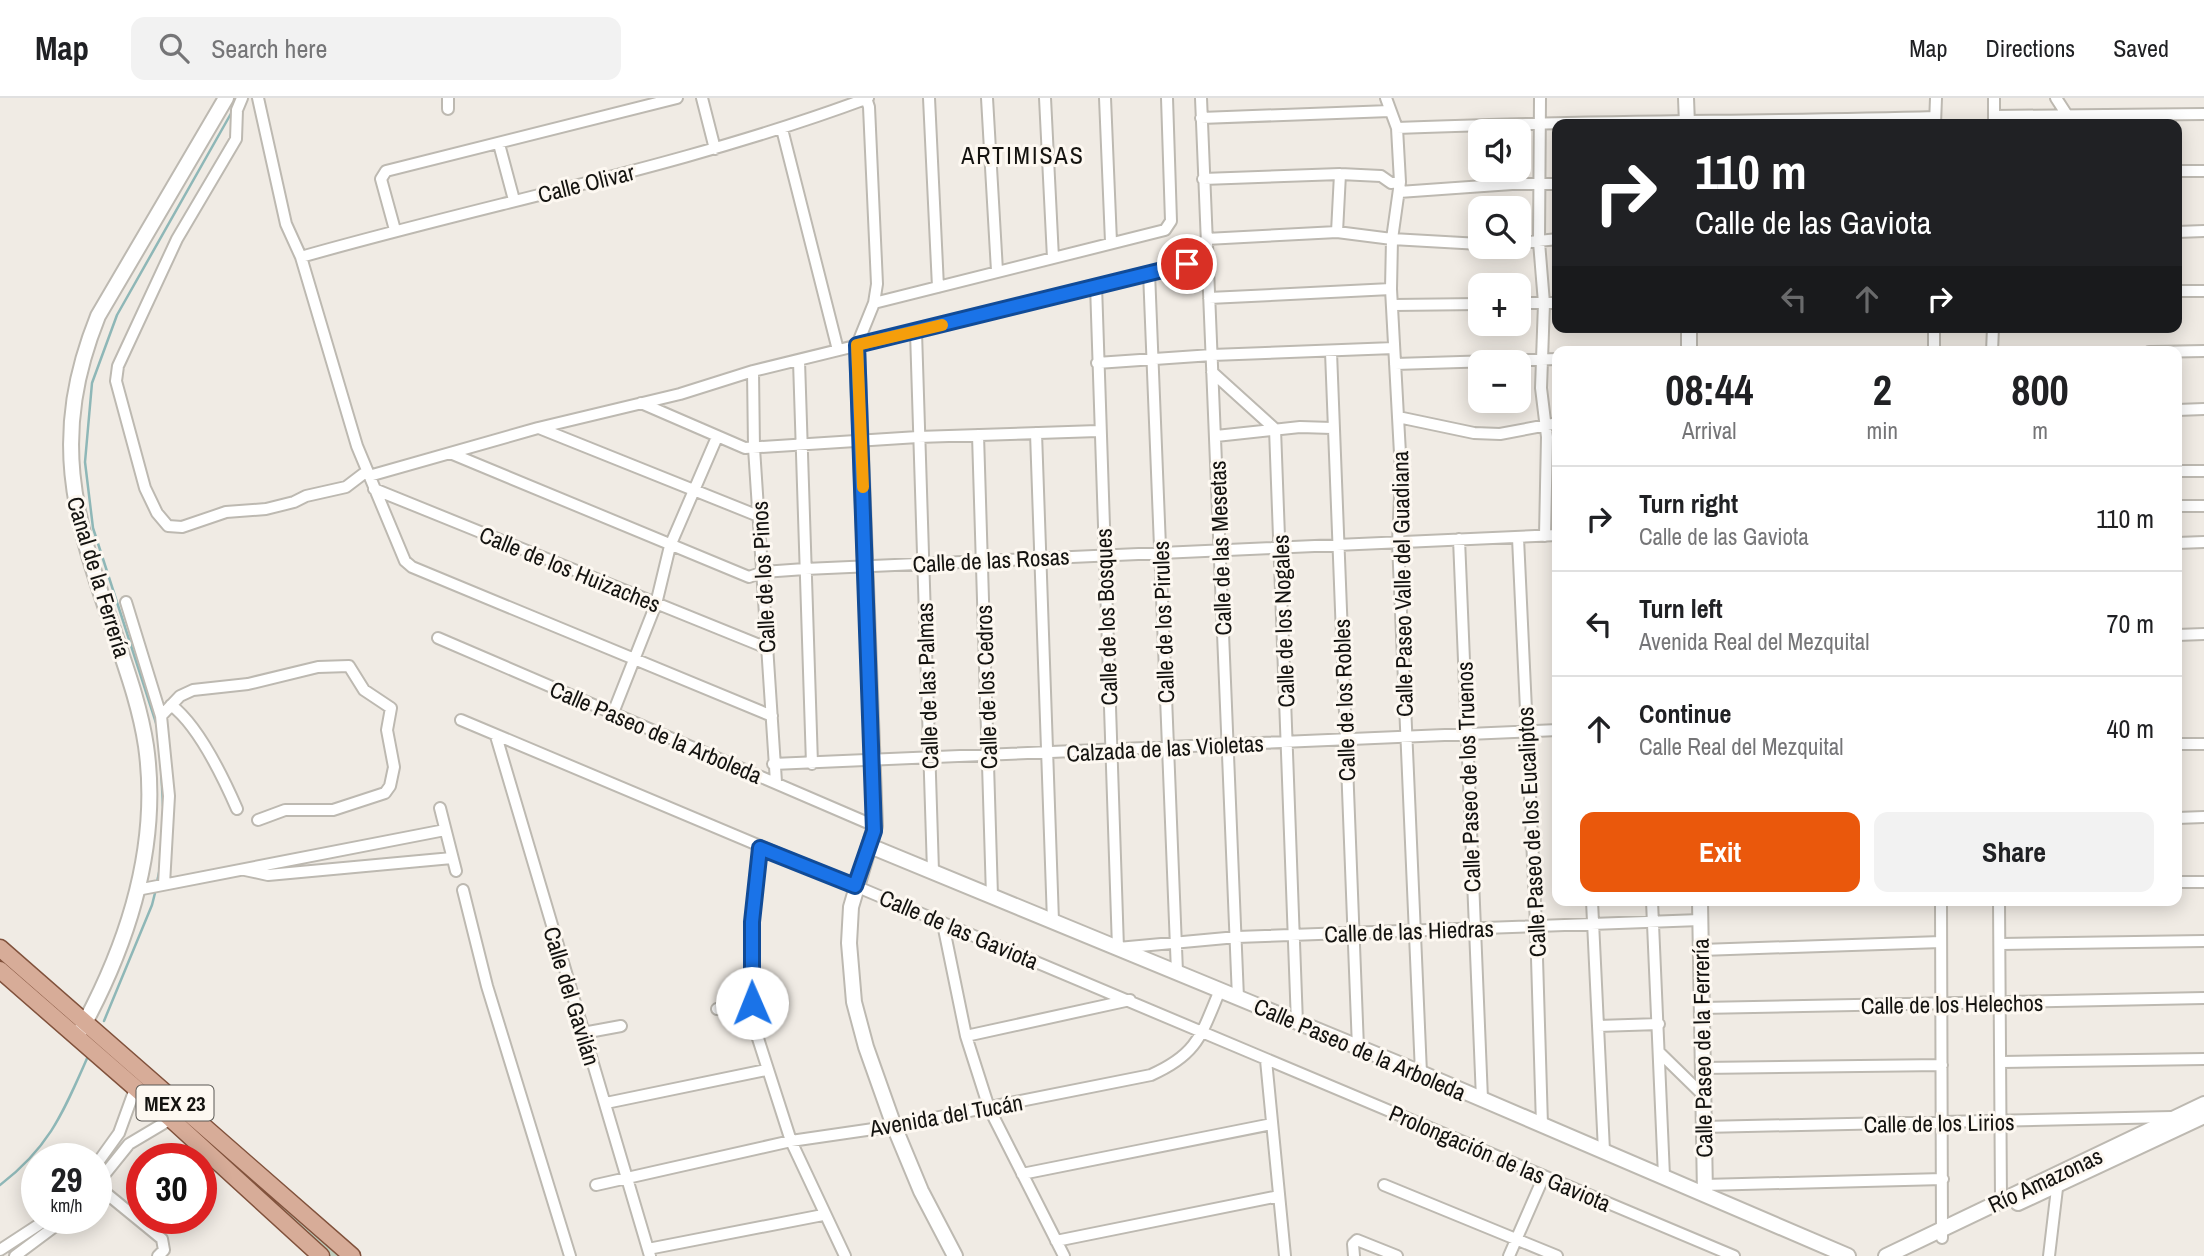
<!DOCTYPE html>
<html lang="en">
<head>
<meta charset="utf-8">
<style>
	body { margin:0; font-family:"Archivo Narrow",sans-serif; background:#f2f2f2; color:#202124; height:100vh; display:flex; flex-direction:column; font-size:26px; white-space:nowrap }
	* { box-sizing:border-box; margin:0 }
	p { font-size:23px; color:#757577 }
	.icon { flex:none; width:38px; height:38px; fill:none; stroke:currentColor; stroke-width:2; stroke-linecap:round; stroke-linejoin:round }
	.map { position:relative; flex:1; overflow:hidden }
	.details { position:absolute; left:1552px; top:248px; width:630px; height:560px; display:flex; flex-direction:column; background:#fff; border-radius:14px; box-shadow:0 4px 18px #0003 }
	.details>* { flex:none }
	.banner { position:absolute; left:1552px; top:21px; width:630px; height:214px; border-radius:14px; box-shadow:0 4px 18px #0003; background:#202124; color:#fff; overflow:hidden }
	.buttons { position:absolute; left:1468px; top:21px; display:grid; gap:14px }
	.buttons a { display:grid; place-items:center; width:63px; height:63px; border-radius:14px; background:#fff; box-shadow:0 4px 18px #0003; font-size:35px }
	.speed { position:absolute; left:21px; top:1045px; display:flex; gap:14px; font-size:35px; font-weight:700; text-align:center }
	.speed>* { display:grid; place-content:center; width:91px; height:91px; border-radius:50%; background:#fff; box-shadow:0 4px 18px #0003; line-height:1 }
	.speed small { font-size:18px; font-weight:400 }
	.speed .limit { border:10px solid #d22; background:#fff; color:#111 }
	.pin { position:absolute; display:grid; place-items:center; width:60px; height:60px; color:#fff; margin:-30px; border:4px solid #fff; border-radius:50%; box-shadow:0 2px 7px #0007 }
	.me { position:absolute; width:77px; margin:-38px; rotate:359deg; stroke-linejoin:round; filter:drop-shadow(0 0 5px #0008) }
	.turn { display:flex; align-items:center; gap:24px; height:147px; padding:0 28px; font-size:32px }
	.turn .icon { width:91px; height:91px; stroke-width:2.5 }
	.turn b { display:block; font-size:49px; line-height:60px }
	.lanes { display:flex; align-items:center; height:66px; padding:0 28px; background:#0003; justify-content:center; gap:35px; direction:ltr }
	.lanes .off { opacity:.35 }
	.eta { display:flex; justify-content:space-evenly; align-items:center; height:119px; text-align:center }
	.eta b { font-size:42px; font-weight:700; line-height:49px }
	.action { display:flex; gap:14px; margin-top:auto; padding:14px 28px }
	.action a { flex:1; height:80px; border-radius:14px; background:#ea580c; color:#fff; font-size:28px; font-weight:700; line-height:80px; text-align:center }
	.action a+a { background:#f2f2f2; color:#202124 }
	ul { padding:0; list-style:none }
	li { display:flex; align-items:center; gap:21px; height:105px; padding:0 28px; border-top:2px solid #e0e0e0 }
	li div { flex:1 }
	li b { display:block; font-size:26px }
	li em { font-style:normal }
	header { display:flex; align-items:center; gap:42px; box-sizing:border-box; height:98px; padding:0 35px; background:#fff; border-bottom:2px solid #e0e0e0 }
	header strong { font-size:33px }
	nav { display:flex; gap:38px; margin-inline-start:auto; font-size:24px }
	.search { width:490px; height:63px; background:#f2f2f2; display:flex; align-items:center; gap:18px; box-sizing:border-box; padding:0 24px; border-radius:14px; color:#757577; font-size:26px }
	.map>svg:first-child { display:block }
	.green { fill:#beccbb }
	.lines { fill:none; stroke-linecap:round; stroke-linejoin:round }
	.stream { stroke:#8eb7b7; stroke-width:2.5 }
	.street-casing { stroke:#bdb9b1; stroke-width:14 }
	.secondary-casing { stroke:#bdb9b1; stroke-width:18 }
	.primary-casing { stroke:#81523c; stroke-width:19 }
	.street { stroke:#fff; stroke-width:10 }
	.secondary { stroke:#fff; stroke-width:14 }
	.primary { stroke:#d7ac98; stroke-width:16 }
	.route-casing { stroke:#114b97; stroke-width:18 }
	.route { stroke:#1a73e8; stroke-width:12 }
	.slow { stroke:#f59e0b; stroke-width:12 }
	.labels { text-anchor:middle; dominant-baseline:central; stroke-width:6; stroke-linejoin:round; paint-order:stroke }
	.shield { fill:#fdf8f1; stroke:#5a5854; stroke-width:2 }
	.shield-label { font-size:21px; font-weight:bold; fill:#141310 }
	.street-label { font-size:23px; fill:#141310; stroke:#fdf8f1 }
	.neighbourhood-label { font-size:24px; letter-spacing:2px; fill:#141310; stroke:#fdf8f1 }
</style>
</head>
<body>
<header>
<strong>Map</strong>
<div class="search"><svg class="icon" aria-label="search" viewBox="0 0 24 24"><circle cx="10" cy="10" r="6"/><path d="M15 15l6 6"/></svg>Search here</div>
<nav><a>Map</a><a>Directions</a><a>Saved</a></nav>
</header>
<div class="map">
<svg width="2204" height="1158" viewBox="0 0 2204 1158">
	<rect width="100%" height="100%" fill="#f0ebe4"/>
	<path class="green" d="M196,1027l148,131h-14l-139,-125z"/>
	<g class="lines">
		<path class="stream" d="M157,628l-64,-198 -8,-66 7,-79 25,-68 116,-205
			M161,669l2,39
			M157,784l3,-14
			M104,923l48,-116 4,-16
			M0,1087c51,-39 64,-75 89,-131"/>
		<g class="street-casing">
			<path id="street" d="M242,0l-5,12 -1,29 -59,100 -59,127 -2,15 29,107 12,25 11,13 14,1 44,-15 40,-3 28,-7 12,-6 40,-9 21,-16
				M258,0l28,126 15,33 56,189 48,115 7,6 360,149
				M702,0l13,51
				M929,0l9,189
				M987,0l10,173
				M1045,0l8,160
				M1105,0l6,144
				M1201,0l37,900
				M1386,0l11,30 3,54 -8,57 -1,50 10,183 -3,71 23,530
				M1540,0l-1,144 5,61 -3,85 6,49 -2,99
				M1994,0v26
				M2056,0l11,17
				M448,11v-11
				M1994,18l210,-2
				M1201,20l189,-7
				M1935,26l1,-26
				M1397,30c179,-8 359,-6 538,-11
				M782,31l56,221
				M499,46l15,56
				M2177,73h27
				M1203,81l137,-5 41,2 10,7 9,-1
				M1399,94l113,-8h46
				M395,132l-14,-51 5,-8 291,-73
				M1337,134l3,-58
				M2177,134l27,-1
				M1206,141l131,-7 55,7 88,5
				M1519,145l39,-4
				M301,159c189,-54 382,-90 567,-159
				M1149,174l28,700
				M1096,187l22,663 119,-11 463,-17
				M2177,193h27
				M1209,200l182,-9
				M874,205l291,-73 6,-9 -4,-123
				M1519,205h39
				M1394,207l86,-1
				M916,234l17,539
				M857,247l17,-42 3,-19 -8,-177 -3,-9
				M1331,254l27,696
				M1934,254v-25
				M1992,254l1,-25
				M2149,254l55,-1
				M799,263l13,403
				M1097,265l115,-8 182,-7
				M1395,266l163,-5
				M753,273l1,77 22,334
				M1212,274l63,57 22,594
				M641,305l104,45 173,-11 180,-6
				M2177,312l27,-1
				M1398,319l76,16 26,1 58,-11
				M539,330l222,89
				M1036,335l17,488
				M978,337l14,461
				M1216,338l84,-9 32,1
				M450,355l299,124 14,-5 42,-3 753,-34
				M2177,373h27
				M369,378l169,-48 142,-34 73,-23 453,-111
				M374,391l393,159
				M2177,408h27
				M1518,440l18,387 6,200
				M1459,441l23,560
				M2177,445l27,-1
				M126,504l35,114 8,80 -5,88
				M2177,537l27,-1
				M438,540l437,188
				M171,607c28,21 52,72 66,104
				M613,615l43,-109 14,-58 47,-109
				M161,618l19,-20 13,-6 55,-6 70,-17 31,-1 15,24 27,18 -4,22 7,37 -4,19 -5,7 -52,17h-48l-27,10
				M461,622l1273,536
				M496,638l154,520
				M2177,646h27
				M773,666l785,-34
				M440,710l16,63
				M2177,720l27,-1
				M760,750l-8,74 2,104 37,115 54,115
				M245,772l23,5 184,-17
				M2177,784h27
				M137,792l308,-60
				M463,792l24,96 83,270
				M1592,803l12,250
				M1652,803l12,275
				M1941,803l1,337
				M1999,803l2,300
				M943,826l23,112 23,72 75,148
				M2001,846l203,-3
				M1701,852l240,-8
				M1701,910l503,-10
				M717,911l35,-6
				M1598,928l61,-2
				M583,935l38,-7
				M966,938l164,-36
				M1660,955l43,42
				M1266,962l19,196
				M2002,964l202,-3
				M1702,970l240,-3
				M606,1005l160,-33
				M1703,1029l469,-10
				M96,1067l23,-32 16,-44
				M1022,1076l250,-50
				M96,1087l66,54 2,11 -6,6
				M96,1087l33,-41 42,-25
				M596,1087l195,-44 103,-15 257,-51c47,-21 50,-40 69,-85
				M1384,1087l173,71
				M1704,1087l239,-6
				M1056,1143l223,-45
				M648,1151l175,-34
				M0,1152l49,-32
				M15,1158l51,-38
				M1354,1158l-1,-12 4,-4 40,16
				M1509,1158l35,-80
				M2049,1158l9,-76"/>
		</g>
		<g class="secondary-casing">
			<path id="secondary" d="M1686,0l1,26
				M1689,229v25
				M857,247l18,481 -24,81 -2,36 5,59 12,45 28,79 27,65 34,65
				M870,748l551,227 427,183
				M1700,803l5,293
				M81,932c47,-86 79,-185 65,-284 -6,-40 -20,-78 -33,-117 -40,-115 -63,-193 -15,-313l128,-218
				M2018,1105l186,-87
				M1886,1158l318,-152"/>
		</g>
		<g class="primary-casing">
			<path id="primary" d="M0,850l352,308
				M0,872l171,149 150,137"/>
		</g>
		<use href="#street" class="street"/>
		<use href="#secondary" class="secondary"/>
		<use href="#primary" class="primary"/>
	</g>
	<g class="lines">
		<g class="route-casing">
			<path id="route" d="M752,905v-81l8,-74 95,38 19,-55 -17,-486 330,-81"/>
		</g>
		<use href="#route" class="route"/>
		<path class="slow" d="M863,389l-6,-142 85,-20"/>
	</g>
	<g class="labels">
		<rect class="shield" x="136.5" y="987.5" width="77" height="35" rx="5"/>
		<g class="shield-label">
			<text x="175" y="1005">MEX 23</text>
		</g>
		<g class="street-label">
			<text transform="translate(586 85) rotate(-14)">Calle Olivar</text>
			<text transform="translate(1220 450) rotate(-92)">Calle de las Mesetas</text>
			<text transform="translate(991 462) rotate(-3)">Calle de las Rosas</text>
			<text transform="translate(570 471) rotate(22)">Calle de los Huizaches</text>
			<text transform="translate(99 479) rotate(73)">Canal de la Ferrería</text>
			<text transform="translate(763 479) rotate(-93)">Calle de los Pinos</text>
			<text transform="translate(1402 486) rotate(-91)">Calle Paseo Valle del Guadiana</text>
			<text transform="translate(1106 519) rotate(-92)">Calle de los Bosques</text>
			<text transform="translate(1283 523) rotate(-92)">Calle de los Nogales</text>
			<text transform="translate(1163 524) rotate(-92)">Calle de los Pirules</text>
			<text transform="translate(927 588) rotate(-92)">Calle de las Palmas</text>
			<text transform="translate(986 589) rotate(-92)">Calle de los Cedros</text>
			<text transform="translate(1344 602) rotate(-92)">Calle de los Robles</text>
			<text transform="translate(656 634) rotate(23)">Calle Paseo de la Arboleda</text>
			<text transform="translate(1165 650) rotate(-3)">Calzada de las Violetas</text>
			<text transform="translate(1468 679) rotate(-92)">Calle Paseo de los Truenos</text>
			<text transform="translate(1531 734) rotate(-93)">Calle Paseo de los Eucaliptos</text>
			<text transform="translate(959 831) rotate(23)">Calle de las Gaviota</text>
			<text transform="translate(1409 833) rotate(-2)">Calle de las Hiedras</text>
			<text transform="translate(572 898) rotate(73)">Calle del Gavilán</text>
			<text transform="translate(1952 906) rotate(-1)">Calle de los Helechos</text>
			<text transform="translate(1702 950) rotate(-91)">Calle Paseo de la Ferrería</text>
			<text transform="translate(1360 951) rotate(23)">Calle Paseo de la Arboleda</text>
			<text transform="translate(946 1017) rotate(-10)">Avenida del Tucán</text>
			<text transform="translate(1939 1025) rotate(-1)">Calle de los Lirios</text>
			<text transform="translate(1500 1060) rotate(23)">Prolongación de las Gaviota</text>
			<text transform="translate(2045 1082) rotate(-25)">Río Amazonas</text>
		</g>
		<g class="neighbourhood-label">
			<text x="1023" y="57">ARTIMISAS</text>
		</g>
	</g>
</svg>
<div class="buttons">
<a><svg class="icon" aria-label="sound" viewBox="0 0 24 24"><path d="M4 9h4l5-4v14l-5-4H4zM17 9q2 3 0 6"/></svg></a>
<a><svg class="icon" aria-label="search" viewBox="0 0 24 24"><circle cx="10" cy="10" r="6"/><path d="M15 15l6 6"/></svg></a>
<a>+</a>
<a>−</a>
</div>
<div class="speed"><div>29<small>km/h</small></div><div class="limit">30</div></div>
<div class="pin" style="left:1187px;top:166px;background:#d93025"><svg class="icon" aria-label="arrive" viewBox="0 0 24 24"><path d="M6 21V4h12l-3 4 3 4H6"/></svg></div>
<svg class="me" style="left:752px;top:905px" viewBox="-20 -20 40 40"><circle r="19" fill="#fff"/><path d="M0-13L10 11 0 6-10 11z" fill="#1a73e8"/></svg>
<div class="banner">
<div class="turn"><svg class="icon" aria-label="right" viewBox="0 0 24 24"><path d="M7 20v-9h11M14 6l5 5-5 5"/></svg><div><b>110 m</b>Calle de las Gaviota</div></div>
<div class="lanes"><svg class="icon off" aria-label="left" viewBox="0 0 24 24"><path d="M17 20v-9H6M10 6l-5 5 5 5"/></svg><svg class="icon off" aria-label="ahead" viewBox="0 0 24 24"><path d="M12 20V5M6 11l6-6 6 6"/></svg><svg class="icon" aria-label="right" viewBox="0 0 24 24"><path d="M7 20v-9h11M14 6l5 5-5 5"/></svg></div>
</div>
<section class="details">
<div class="eta">
<div><b>08:44</b><p>Arrival</p></div>
<div><b>2</b><p>min</p></div>
<div><b>800</b><p>m</p></div>
</div>
<ul>
<li><svg class="icon" aria-label="right" viewBox="0 0 24 24"><path d="M7 20v-9h11M14 6l5 5-5 5"/></svg><div><b>Turn right</b><p>Calle de las Gaviota</p></div><em>110 m</em></li>
<li><svg class="icon" aria-label="left" viewBox="0 0 24 24"><path d="M17 20v-9H6M10 6l-5 5 5 5"/></svg><div><b>Turn left</b><p>Avenida Real del Mezquital</p></div><em>70 m</em></li>
<li><svg class="icon" aria-label="ahead" viewBox="0 0 24 24"><path d="M12 20V5M6 11l6-6 6 6"/></svg><div><b>Continue</b><p>Calle Real del Mezquital</p></div><em>40 m</em></li>
</ul>
<div class="action"><a>Exit</a><a>Share</a></div>
</section>
</div>
</body>
</html>
